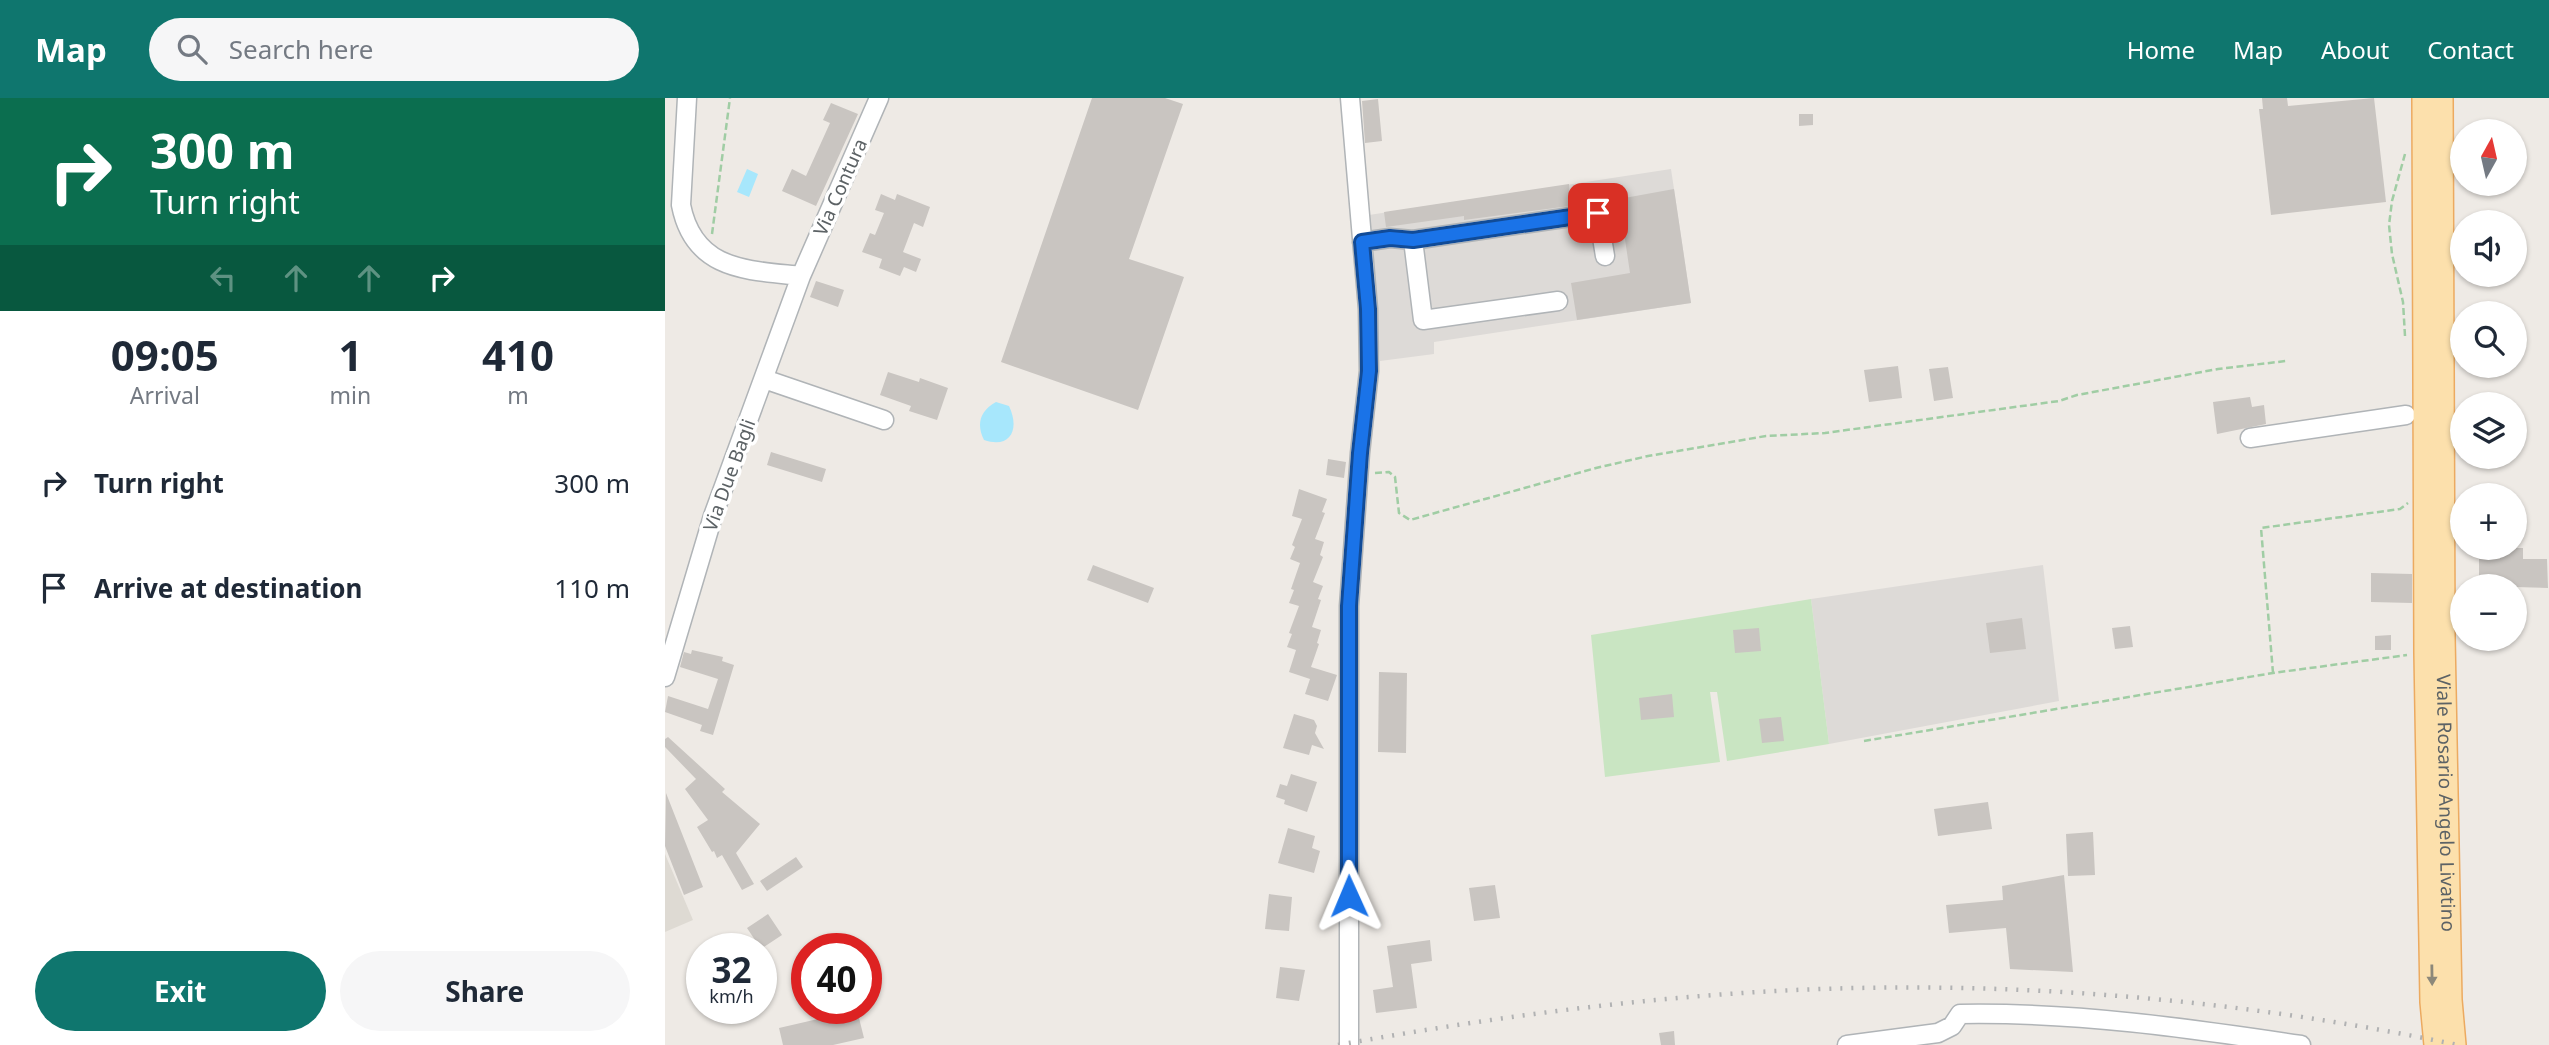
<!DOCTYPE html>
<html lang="en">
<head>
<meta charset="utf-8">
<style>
	body { margin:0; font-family:"Noto Sans",sans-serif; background:#f6f6f7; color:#1f2937; height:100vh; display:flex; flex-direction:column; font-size:26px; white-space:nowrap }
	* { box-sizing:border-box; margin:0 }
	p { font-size:23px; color:#747a83 }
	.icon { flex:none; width:38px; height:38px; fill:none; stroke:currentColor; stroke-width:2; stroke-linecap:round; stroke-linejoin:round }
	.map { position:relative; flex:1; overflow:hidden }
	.panel { display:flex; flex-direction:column; background:#fff; width:665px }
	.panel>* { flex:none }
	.guide { background:#0b6e4f; color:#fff; overflow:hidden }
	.needle { width:46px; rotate:8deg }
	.controls { position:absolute; left:1785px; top:21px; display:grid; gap:14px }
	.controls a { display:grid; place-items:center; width:77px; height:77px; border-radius:50%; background:#fff; box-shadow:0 2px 5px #0004; font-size:35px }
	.speed { position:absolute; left:21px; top:835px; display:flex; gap:14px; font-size:35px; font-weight:700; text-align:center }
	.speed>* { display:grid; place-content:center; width:91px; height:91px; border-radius:50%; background:#fff; box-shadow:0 2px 5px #0004; line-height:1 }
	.speed small { font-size:18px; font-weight:400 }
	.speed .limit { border:10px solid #d22; background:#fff; color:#111 }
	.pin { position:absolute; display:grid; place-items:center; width:60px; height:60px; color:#fff; margin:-30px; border-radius:14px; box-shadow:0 4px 10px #0006 }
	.me { position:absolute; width:77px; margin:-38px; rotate:359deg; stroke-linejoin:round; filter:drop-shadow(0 0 5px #0008) }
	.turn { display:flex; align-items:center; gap:24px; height:147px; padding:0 35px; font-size:32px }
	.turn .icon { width:91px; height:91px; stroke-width:2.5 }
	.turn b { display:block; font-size:49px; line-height:60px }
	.lanes { display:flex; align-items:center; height:66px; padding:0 35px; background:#0003; justify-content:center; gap:35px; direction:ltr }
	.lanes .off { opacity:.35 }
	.eta { display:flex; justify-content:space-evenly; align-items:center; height:119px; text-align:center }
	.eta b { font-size:42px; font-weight:700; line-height:49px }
	.primary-button { display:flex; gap:14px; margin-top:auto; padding:14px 35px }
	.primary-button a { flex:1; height:80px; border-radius:42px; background:#0f766e; color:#fff; font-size:28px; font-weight:700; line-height:80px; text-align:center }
	.primary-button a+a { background:#f6f6f7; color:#1f2937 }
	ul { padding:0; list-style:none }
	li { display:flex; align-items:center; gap:21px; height:105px; padding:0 35px }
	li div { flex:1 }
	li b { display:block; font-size:26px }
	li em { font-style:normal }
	header { display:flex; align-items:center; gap:42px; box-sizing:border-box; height:98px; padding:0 35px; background:#0f766e; color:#fff }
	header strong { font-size:33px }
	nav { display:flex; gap:38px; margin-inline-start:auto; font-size:24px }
	.search { width:490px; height:63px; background:#f6f6f7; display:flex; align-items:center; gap:18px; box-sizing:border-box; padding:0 24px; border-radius:38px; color:#747a83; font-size:26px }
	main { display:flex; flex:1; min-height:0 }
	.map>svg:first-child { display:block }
	.industrial { fill:#dddad7 }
	.education { fill:#dedad3 }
	.green { fill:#c9e5c2 }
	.water { fill:#a7e7fc }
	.building { fill:#c9c5c1 }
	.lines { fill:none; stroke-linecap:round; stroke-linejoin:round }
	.minor-casing { stroke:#b0b4b7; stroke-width:21 }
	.major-casing { stroke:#ecaa60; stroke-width:26 }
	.path { stroke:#a0cda4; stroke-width:2.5; stroke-dasharray:7 3.5; stroke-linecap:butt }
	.minor { stroke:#fff; stroke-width:18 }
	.major { stroke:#fce0ac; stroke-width:23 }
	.rail { stroke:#b1b2b3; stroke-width:4.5; stroke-dasharray:2 9; stroke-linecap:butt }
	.oneway { fill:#8c887a }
	.route-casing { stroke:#114b97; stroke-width:18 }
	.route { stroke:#1a73e8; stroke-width:12 }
	.labels { text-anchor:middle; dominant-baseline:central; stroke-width:7; stroke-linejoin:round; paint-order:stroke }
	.street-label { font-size:19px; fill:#5c6265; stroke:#fff }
</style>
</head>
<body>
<header>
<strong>Map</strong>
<div class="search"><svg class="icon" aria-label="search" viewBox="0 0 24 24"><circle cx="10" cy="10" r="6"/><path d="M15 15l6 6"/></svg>Search here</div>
<nav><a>Home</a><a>Map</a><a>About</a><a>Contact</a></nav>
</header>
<main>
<section class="panel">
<div class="guide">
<div class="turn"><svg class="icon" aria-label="right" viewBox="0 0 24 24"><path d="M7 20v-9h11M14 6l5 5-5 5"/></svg><div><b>300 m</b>Turn right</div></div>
<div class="lanes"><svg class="icon off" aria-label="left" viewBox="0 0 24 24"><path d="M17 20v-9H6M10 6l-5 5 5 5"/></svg><svg class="icon off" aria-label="ahead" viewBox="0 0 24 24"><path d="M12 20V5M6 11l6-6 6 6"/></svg><svg class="icon off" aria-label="ahead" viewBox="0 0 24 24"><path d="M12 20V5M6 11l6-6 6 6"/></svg><svg class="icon" aria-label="right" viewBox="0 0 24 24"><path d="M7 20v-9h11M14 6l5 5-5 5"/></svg></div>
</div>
<div class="eta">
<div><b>09:05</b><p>Arrival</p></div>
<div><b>1</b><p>min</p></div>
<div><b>410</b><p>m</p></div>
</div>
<ul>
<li><svg class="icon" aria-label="right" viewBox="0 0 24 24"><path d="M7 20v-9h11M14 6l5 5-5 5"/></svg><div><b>Turn right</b></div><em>300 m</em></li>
<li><svg class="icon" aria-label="arrive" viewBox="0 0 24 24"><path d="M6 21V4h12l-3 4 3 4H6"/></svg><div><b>Arrive at destination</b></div><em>110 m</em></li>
</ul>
<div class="primary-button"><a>Exit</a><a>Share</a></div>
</section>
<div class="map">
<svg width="1884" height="947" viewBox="0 0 1884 947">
	<rect width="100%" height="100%" fill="#eeeae5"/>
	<path class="industrial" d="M1006,71l20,134 -257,39v12l-54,7 -11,-146z
		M1378,467l16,136 -230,43 -18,-145z"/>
	<path class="education" d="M0,756l28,66 -28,12z"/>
	<path class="green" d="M1146,501l18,145 -102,17 -10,-69h-7l10,70 -115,15 -14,-142z"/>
	<path class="water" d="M82,71l11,5 -9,23 -12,-5z
		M331,304l13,4c11,23 2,43 -25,34 -8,-16 -4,-29 12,-38z"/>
	<path class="building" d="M427,0h73l18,6 -54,155 55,18 -46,133 -137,-48z
		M1597,0h25l1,8 86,-8 12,104 -115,13 -12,-106h4z
		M713,1l4,42 -17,2 -3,-42z
		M166,5l27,11 -42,92 -34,-15 10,-22 14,7 24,-53 -7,-3z
		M1134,16h14v11l-14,1z
		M904,86l1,22 -106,14v-4l-78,11 -2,-15z
		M1009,91l17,114 -114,17 -6,-37 59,-10 -11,-74z
		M216,96l14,6 2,-6 33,13 -7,20 -9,-4 -11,29 18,7 -5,13 -12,-5 -4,9 -21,-8 3,-9 -20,-7 8,-19 5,2 9,-22 -9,-3z
		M151,183l28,9 -6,17 -28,-10z
		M1233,268l4,32 -33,4 -5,-32z
		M1283,269l5,31 -19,3 -5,-32z
		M223,274l31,10 1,-4 28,10 -11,32 -28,-9 2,-5 -31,-11z
		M1585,299l2,10 12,-2 2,19 -49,10 -4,-32z
		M106,354l55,17 -4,13 -55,-17z
		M663,361l18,3 -2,16 -18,-3z
		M634,391l28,10 -5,13 3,1 -10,26 9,3 -4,13 3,2 -10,25 10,4 -5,13 3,1 -9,27 9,3 -4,13 2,1 -8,23 26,8 -9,26 -23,-7 5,-15 -21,-7 7,-22 -9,-3 5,-13 -3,-1 10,-27 -10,-3 5,-13 -3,-1 9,-26 -10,-4 5,-12 -3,-2 10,-26 -10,-3z
		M1834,450h24v11h24l1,29 -69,-2v-27h21z
		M428,467l61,23 -6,15 -61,-23z
		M1706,475l41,1v29l-41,-1z
		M1357,520l4,31 -36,4 -4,-30z
		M1465,528l3,21 -18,2 -3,-21z
		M1094,530l2,23 -26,2 -2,-23z
		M1726,537v15h-16v-14z
		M27,552l31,7 -1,4 12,4 -21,70 -13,-4 2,-6 -37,-13 3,-16 40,13 10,-30 -38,-12 4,-15 7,2z
		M714,574l28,1 -1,80 -28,-1z
		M1007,596l2,23 -33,3 -2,-22z
		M629,616l20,6 3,6 -2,7 9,16 -12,-4 -3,10 -26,-7z
		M1116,619l3,24 -22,2 -3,-24z
		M3,639l57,52 -3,3 38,32 -24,29 18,31 -12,6 -20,-35 -5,3 -3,-7 -2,1 -15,-25 11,-7 -23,-31 11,-10 -31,-32v-8z
		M626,676l26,8 -10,30 -23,-8 1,-4 -9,-3 4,-13 7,2z
		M1,695l37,94 -19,8 -19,-49z
		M1323,704l4,27 -54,7 -4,-27z
		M623,730l27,8 -3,12 8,3 -6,22 -36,-10z
		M1428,734l2,43 -27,1 -2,-42z
		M131,759l7,10 -36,24 -7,-10z
		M1399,777l9,97 -63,-3 -4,-41 -57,5 -3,-28 57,-5 -1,-14z
		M830,787l5,33 -26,3 -5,-33z
		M604,796l23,3 -3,34 -24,-2z
		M103,816l14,21 -21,14 -14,-21z
		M765,842l2,21 -21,3 6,44 -41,5 -3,-23 20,-3 -6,-41z
		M615,869l25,3 -6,31 -23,-3z
		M192,912l7,28 -31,7h-50l-4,-17z
		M1009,933l1,14h-14l-2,-12z"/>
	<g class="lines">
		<g class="minor-casing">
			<path id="minor" d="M22,0l-6,107c13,66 66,65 120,71
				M748,142l10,80 135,-19
				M697,144l28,-4 23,2 185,-27 7,43
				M99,281l120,41
				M1585,340l156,-23
				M0,579l48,-161 88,-240 78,-178
				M684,947v-439l11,-153 9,-82 -1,-62 -18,-211
				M1182,947l91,-12 14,-7 8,-12c114,-2 228,14 341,31"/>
		</g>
		<g class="major-casing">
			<g id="major">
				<path d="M1759,0l2,555 6,349 4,43"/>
				<path id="s1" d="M1776,0l2,538 7,364 4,45"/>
			</g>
		</g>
		<path class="path" d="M47,136l18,-136
			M1740,238l-2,-34 -11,-48 -3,-29 3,-24 13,-47
			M710,375l14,-1 6,5 4,36 11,7 186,-52 52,-12 118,-20 59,-3 234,-32 18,-6 141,-26 68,-8
			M1608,575l-12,-145 139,-19 8,-6
			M1199,643l409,-68 134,-18"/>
		<use href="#minor" class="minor"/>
		<use href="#major" class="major"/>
		<path class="rail" d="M673,947c133,-24 268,-43 404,-52 238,-16 483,3 716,52"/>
	</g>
	<defs><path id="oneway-solid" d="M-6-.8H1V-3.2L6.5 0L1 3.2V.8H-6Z" transform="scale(1.75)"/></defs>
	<use class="oneway" href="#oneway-solid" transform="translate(1767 877) rotate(89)"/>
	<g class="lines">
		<g class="route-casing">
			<path id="route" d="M684,798v-290l11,-153 9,-82 -1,-62 -6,-67 28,-4 23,2 185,-27"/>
		</g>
		<use href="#route" class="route"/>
	</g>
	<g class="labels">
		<g class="street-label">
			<text transform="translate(175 89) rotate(-66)">Via Contura</text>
			<text transform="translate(64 377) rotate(-70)">Via Due Bagli</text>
			<text stroke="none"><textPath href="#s1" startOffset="705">Viale Rosario Angelo Livatino</textPath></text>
		</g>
	</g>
</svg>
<div class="controls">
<a><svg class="needle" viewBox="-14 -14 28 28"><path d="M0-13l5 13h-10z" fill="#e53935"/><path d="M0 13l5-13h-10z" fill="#747a83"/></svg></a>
<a><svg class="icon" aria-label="sound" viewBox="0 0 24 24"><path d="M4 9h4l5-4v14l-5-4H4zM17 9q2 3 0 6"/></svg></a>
<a><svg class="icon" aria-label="search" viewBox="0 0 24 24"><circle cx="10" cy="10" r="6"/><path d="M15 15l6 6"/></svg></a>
<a><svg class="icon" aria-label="layers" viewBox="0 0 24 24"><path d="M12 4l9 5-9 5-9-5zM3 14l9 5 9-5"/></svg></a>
<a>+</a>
<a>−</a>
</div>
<div class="speed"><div>32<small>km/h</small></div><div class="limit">40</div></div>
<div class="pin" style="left:933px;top:115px;background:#d93025"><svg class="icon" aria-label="arrive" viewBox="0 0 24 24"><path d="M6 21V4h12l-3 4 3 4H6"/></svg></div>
<svg class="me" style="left:684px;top:798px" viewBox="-20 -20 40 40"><path d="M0-17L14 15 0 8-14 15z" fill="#1a73e8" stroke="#fff" stroke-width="4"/></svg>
</div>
</main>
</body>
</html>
